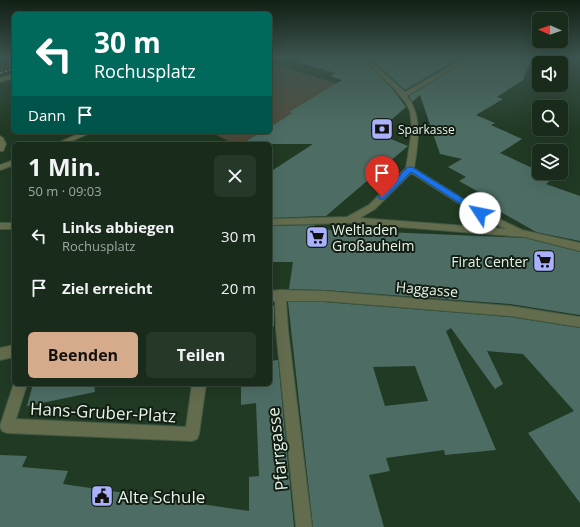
<!DOCTYPE html>
<html lang="de">
<head>
<meta charset="utf-8">
<style>
	body { margin:0; font-family:"Open Sans",sans-serif; background:#263828; color:#f1f3f6; height:100vh; display:flex; flex-direction:column; font-size:15px; white-space:nowrap }
	* { box-sizing:border-box; margin:0 }
	p { font-size:13px; color:#9fa7a3 }
	.icon { flex:none; width:22px; height:22px; fill:none; stroke:currentColor; stroke-width:2; stroke-linecap:round; stroke-linejoin:round }
	.map { position:relative; flex:1; overflow:hidden }
	.panel { position:absolute; left:12px; top:142px; width:260px; height:244px; display:flex; flex-direction:column; background:#192c1b; border-radius:6px; box-shadow:0 4px 16px #0002,0 0 0 1px #37483a }
	.panel>* { flex:none }
	.banner { position:absolute; left:12px; top:12px; width:260px; height:122px; border-radius:6px; box-shadow:0 4px 16px #0002,0 0 0 1px #37483a; background:#00695c; color:#fff; overflow:hidden }
	.needle { width:26px; rotate:272deg }
	.tools { position:absolute; left:532px; top:12px; display:grid; gap:8px }
	.tools a { display:grid; place-items:center; width:36px; height:36px; border-radius:6px; background:#192c1b; box-shadow:0 4px 16px #0002,0 0 0 1px #37483a; font-size:20px }
	.pin { position:absolute; display:grid; place-items:center; width:34px; height:34px; color:#fff; margin:-41px -17px; border-radius:50% 50% 50% 0; rotate:-45deg; box-shadow:0 0 4px #0007 }
	.pin .icon { rotate:45deg }
	.me { position:absolute; width:44px; margin:-22px; rotate:304deg; stroke-linejoin:round; filter:drop-shadow(0 0 3px #0008) }
	.turn { display:flex; align-items:center; gap:14px; height:84px; padding:0 16px; font-size:18px }
	.turn .icon { width:52px; height:52px; stroke-width:2.5 }
	.turn b { display:block; font-size:28px; line-height:34px }
	.then { display:flex; align-items:center; height:38px; padding:0 16px; background:#0003; gap:8px; font-size:15px }
	.round { display:grid; place-items:center; flex:none; width:42px; height:42px; border-radius:6px; background:#263828 }
	.overview { display:flex; align-items:center; justify-content:space-between; height:68px; padding:0 16px }
	h1 { font-size:24px; font-weight:700; line-height:30px }
	.button { display:flex; gap:8px; margin-top:auto; padding:8px 16px }
	.button a { flex:1; height:46px; border-radius:6px; background:#d6ab8b; color:#111; font-size:16px; font-weight:700; line-height:46px; text-align:center }
	.button a+a { background:#263828; color:#f1f3f6 }
	ul { padding:0; list-style:none }
	li { display:flex; align-items:center; gap:12px; height:52px; padding:0 16px }
	li div { flex:1 }
	li b { display:block; font-size:15px }
	li em { font-style:normal }
	.map>svg:first-child { display:block }
	.green { fill:#504c3c }
	.building { fill:#4d6d64; fill-rule:evenodd }
	.lines { fill:none; stroke-linecap:round; stroke-linejoin:round }
	.lane-casing { stroke:#415843; stroke-width:2 }
	.street-casing { stroke:#415843; stroke-width:2 }
	.lane { fill:#646c4e; fill-rule:evenodd }
	.street { fill:#646c4e; fill-rule:evenodd }
	.rail { stroke:#a0b3a2; stroke-width:1.5; stroke-dasharray:2.5 2.5; stroke-linecap:butt }
	.route { fill:#1a73e8; stroke:#114b97 }
	.labels { text-anchor:middle; dominant-baseline:central; stroke-width:4; stroke-linejoin:round; paint-order:stroke }
	.far-poi-label { font-size:12px; fill:#e6f5e7; stroke:#131e14; text-anchor:start }
	.poi-label { font-size:14px; fill:#e6f5e7; stroke:#131e14; text-anchor:start }
	.street-label { font-size:14px; fill:#e6f5e7; stroke:#131e14 }
	.near-street-label { font-size:17px; fill:#e6f5e7; stroke:#131e14 }
	.near-poi-label { font-size:17px; fill:#e6f5e7; stroke:#131e14; text-anchor:start }
</style>
</head>
<body>
<div class="map">
<svg width="580" height="527" viewBox="0 0 580 527">
	<rect width="100%" height="100%" fill="#213a24"/>
	<path class="green" d="M270,63l68,21 -48,28 2,1 -22,14z
		M210,132h51c-26,16 -24,13 -51,0z"/>
	<path class="building" d="M299,57h61l31,30 15,20 -30,26 32,13 -82,70 -56,2v-46l43,-28h-72l20,-12h9v-5l22,-14 -3,-1 53,-32 -12,-4 5,-3 -36,-11z
		M369,57h93l-57,33z
		M473,57h59l-9,23 -26,17 6,2 -27,16 19,8 -4,2 31,14 -22,14 39,18v2l14,5 -7,6 34,12v45l-44,-9 -56,-32 6,-4 -27,-15 7,-4 -18,-10 14,-8 -22,-5 -20,-59 -8,7 -3,-6z
		M315,225l-4,4 214,9 55,14v63l-70,-11 -186,-14 -35,-1 4,-27h-23v-36z
		M288,302h36l186,15 70,11v175l-52,-70 46,-22 -51,-57 -36,-3 16,33 -8,5 -44,-61 -5,3 50,119 -51,5 -1,-5 -58,8 4,13 -21,4 15,52h-71zM415,366l13,35 -43,5 -12,-39z
		M270,306h4v20h-4z
		M278,360l16,167h-294v-72l27,1 -5,11 46,4 -5,13 186,27v-34l10,-1 -3,-73 -15,2v-21h29v-23z
		M33,384h61l1,8 -68,14z"/>
	<g class="lines">
		<g class="lane-casing">
			<path id="lane" d="M14,74v4l-14,4v-4z"/>
		</g>
		<g class="street-casing">
			<path id="street" d="M361,57h5l39,35 61,-35h6l-65,39c16,21 11,47 7,72l69,43 39,19 58,13v8l-55,-14 -176,-14 -79,2v-6l77,-2 22,-12 37,-37 6,-38 -2,-19 -4,-8 -14,-17zM411,173l66,42 29,14 -146,-11 15,-9z
				M83,132h9l-27,12h-10z
				M0,136l3,2 3,6 -3,7h-3z
				M14,160v5l-14,5v-5z
				M0,223h14v6h-14z
				M280,290l44,1 186,15 70,11v10l-70,-11 -186,-15h-38l2,29 24,197h-16l-20,-197 -1,-29h-5v-10z
				M14,345v12l-14,3v-12z
				M14,383l13,1 -11,35 170,8 6,-43h14l-7,50 -2,5 -5,2 -185,-8 -5,-2 -2,-5z"/>
		</g>
		<use href="#lane" class="lane"/>
		<use href="#street" class="street"/>
		<path class="rail" d="M0,73l14,-4"/>
	</g>
	<linearGradient id="sky" x2="0" y2="1"><stop stop-color="#122014"/><stop offset="0.44" stop-color="#3d5550"/><stop offset="1" stop-color="#3d5550" stop-opacity="0"/></linearGradient>
	<rect width="580" height="131" fill="url(#sky)"/>
	<path class="route" d="M408,167h4l71,44v4h-5l-67,-43 -27,27h-5v-3z"/>
	<defs>
		<g id="bank-square" transform="scale(1.15)"><rect x="-9" y="-9" width="18" height="18" rx="4" fill="#aab0fb" stroke="#131e14"/><path d="M-6-4H6V4H-6ZM0-2.3a2.3 2.3 0 1 0 0 4.6a2.3 2.3 0 1 0 0-4.6Z" fill="#111"/></g>
		<g id="supermarket-square" transform="scale(1.15)"><rect x="-9" y="-9" width="18" height="18" rx="4" fill="#aab0fb" stroke="#131e14"/><path d="M-6-5.5h2.5l.6 2H6L4.5 2H-2.5L-4.4-4H-6ZM-1.5 3.2a1.3 1.3 0 1 0 .1 0ZM3 3.2a1.3 1.3 0 1 0 .1 0Z" fill="#111"/></g>
		<g id="civic-square" transform="scale(1.15)"><rect x="-9" y="-9" width="18" height="18" rx="4" fill="#aab0fb" stroke="#131e14"/><path d="M-.6-6.5H3V-4.5H.6V-3L4-1V1h2V6H-6V1h2V-1L-.6-3ZM-1.2 2.5V6h2.4V2.5Z" fill="#111"/></g>
	</defs>
	<g fill-rule="evenodd">
		<use href="#bank-square" x="382" y="129"/>
		<use href="#supermarket-square" x="317" y="237"/>
		<use href="#supermarket-square" x="544" y="261"/>
		<use href="#civic-square" x="102" y="496"/>
	</g>
	<g class="labels">
		<g class="far-poi-label">
			<text x="398" y="129">Sparkasse</text>
		</g>
		<g class="poi-label">
			<text x="332" y="229">Weltladen<tspan x="332" dy="16">Großauheim</tspan></text>
			<text x="528" y="261" text-anchor="end">Firat Center</text>
		</g>
		<g class="street-label">
			<text transform="translate(427 289) rotate(5)">Haggasse</text>
		</g>
		<g class="near-street-label">
			<text transform="translate(103 412) rotate(3)">Hans-Gruber-Platz</text>
			<text transform="translate(277 449) rotate(-96)">Pfarrgasse</text>
		</g>
		<g class="near-poi-label">
			<text x="118" y="496">Alte Schule</text>
		</g>
	</g>
</svg>
<div class="tools">
<a><svg class="needle" viewBox="-14 -14 28 28"><path d="M0-13l5 13h-10z" fill="#e53935"/><path d="M0 13l5-13h-10z" fill="#9fa7a3"/></svg></a>
<a><svg class="icon" aria-label="sound" viewBox="0 0 24 24"><path d="M4 9h4l5-4v14l-5-4H4zM17 9q2 3 0 6"/></svg></a>
<a><svg class="icon" aria-label="search" viewBox="0 0 24 24"><circle cx="10" cy="10" r="6"/><path d="M15 15l6 6"/></svg></a>
<a><svg class="icon" aria-label="layers" viewBox="0 0 24 24"><path d="M12 4l9 5-9 5-9-5zM3 14l9 5 9-5"/></svg></a>
</div>
<div class="pin" style="left:382px;top:197px;background:#d93025"><svg class="icon" aria-label="arrive" viewBox="0 0 24 24"><path d="M6 21V4h12l-3 4 3 4H6"/></svg></div>
<svg class="me" style="left:480px;top:213px" viewBox="-20 -20 40 40"><circle r="19" fill="#fff"/><path d="M0-13L10 11 0 6-10 11z" fill="#1a73e8"/></svg>
<div class="banner">
<div class="turn"><svg class="icon" aria-label="left" viewBox="0 0 24 24"><path d="M17 20v-9H6M10 6l-5 5 5 5"/></svg><div><b>30 m</b>Rochusplatz</div></div>
<div class="then">Dann<svg class="icon" aria-label="arrive" viewBox="0 0 24 24"><path d="M6 21V4h12l-3 4 3 4H6"/></svg></div>
</div>
<section class="panel">
<div class="overview"><div><h1>1 Min.</h1><p>50 m · 09:03</p></div><a class="round"><svg class="icon" aria-label="close" viewBox="0 0 24 24"><path d="M6 6l12 12M18 6L6 18"/></svg></a></div>
<ul>
<li><svg class="icon" aria-label="left" viewBox="0 0 24 24"><path d="M17 20v-9H6M10 6l-5 5 5 5"/></svg><div><b>Links abbiegen</b><p>Rochusplatz</p></div><em>30 m</em></li>
<li><svg class="icon" aria-label="arrive" viewBox="0 0 24 24"><path d="M6 21V4h12l-3 4 3 4H6"/></svg><div><b>Ziel erreicht</b></div><em>20 m</em></li>
</ul>
<div class="button"><a>Beenden</a><a>Teilen</a></div>
</section>
</div>
</body>
</html>
